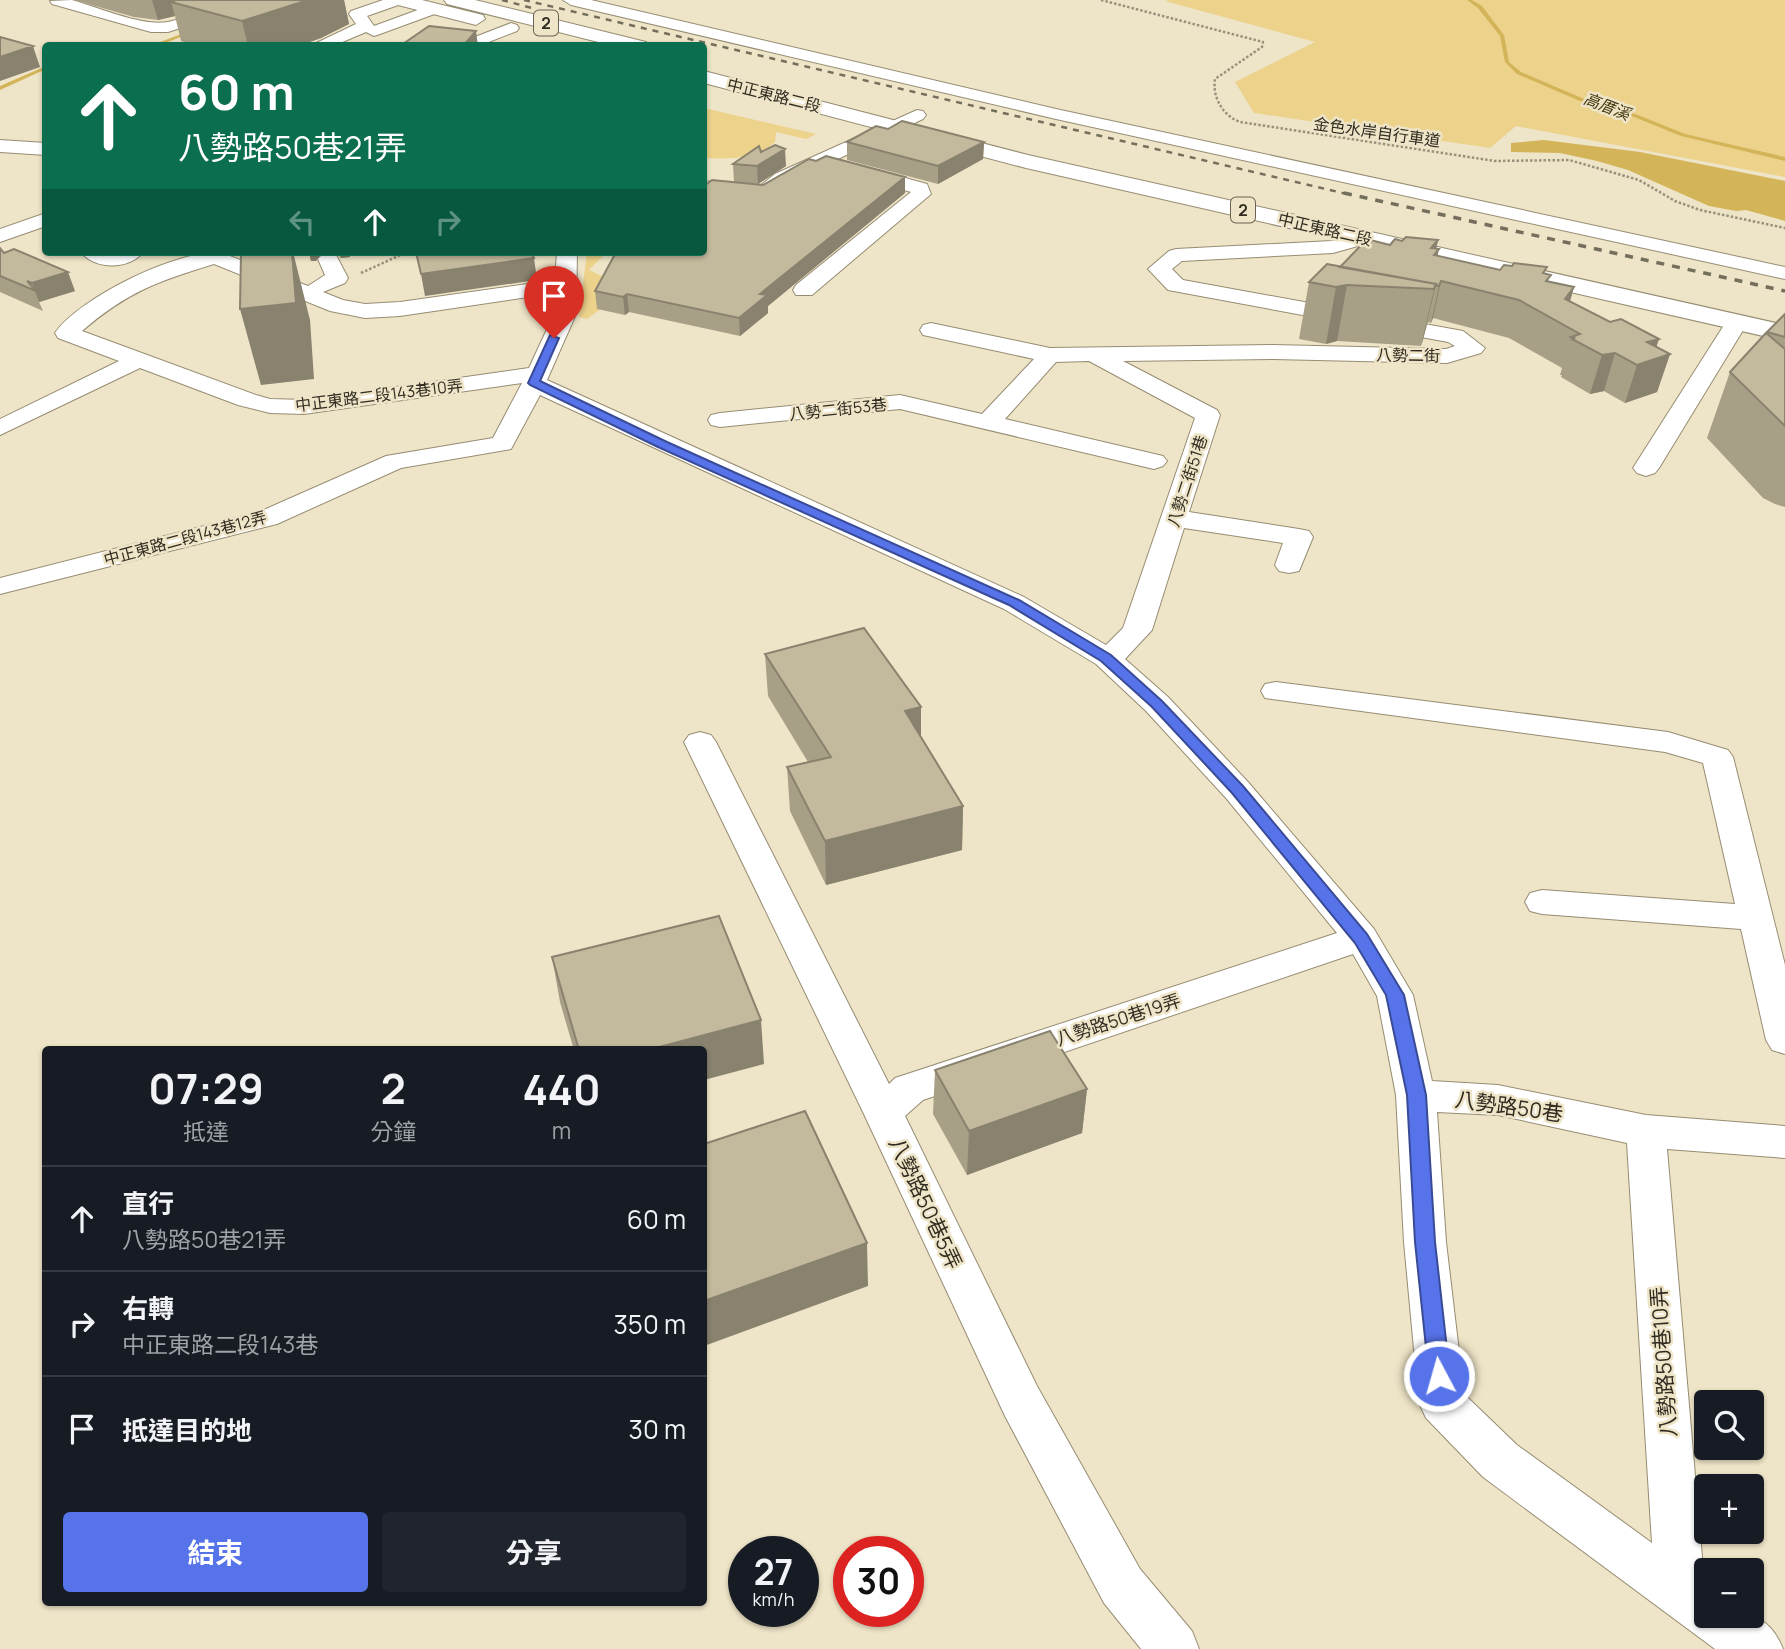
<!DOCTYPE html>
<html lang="zh-TW">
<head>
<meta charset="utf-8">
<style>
	body { margin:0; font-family:Manrope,"Noto Sans TC",sans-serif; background:#20242c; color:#f1f3f6; height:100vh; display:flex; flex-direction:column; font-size:26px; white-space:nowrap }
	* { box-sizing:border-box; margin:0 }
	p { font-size:23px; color:#9ea1a6 }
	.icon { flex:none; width:38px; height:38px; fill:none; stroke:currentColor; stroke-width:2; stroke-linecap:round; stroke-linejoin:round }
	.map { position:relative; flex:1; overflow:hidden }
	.drawer { position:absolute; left:42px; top:1046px; width:665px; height:560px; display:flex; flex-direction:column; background:#171b24; border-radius:7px; box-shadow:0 2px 5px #0004 }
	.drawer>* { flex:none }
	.banner { position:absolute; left:42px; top:42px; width:665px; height:214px; border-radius:7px; box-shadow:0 2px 5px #0004; background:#0b6e4f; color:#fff; overflow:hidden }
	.controls { position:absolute; left:1694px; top:1390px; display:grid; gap:14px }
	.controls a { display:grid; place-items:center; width:70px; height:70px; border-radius:7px; background:#171b24; box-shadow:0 2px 5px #0004; font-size:35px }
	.speed { position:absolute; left:728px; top:1536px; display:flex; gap:14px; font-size:35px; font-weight:700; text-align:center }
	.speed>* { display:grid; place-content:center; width:91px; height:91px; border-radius:50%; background:#171b24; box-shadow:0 2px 5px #0004; line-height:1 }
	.speed small { font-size:18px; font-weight:400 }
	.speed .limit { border:10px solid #d22; background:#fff; color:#111 }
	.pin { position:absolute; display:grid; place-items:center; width:60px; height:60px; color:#fff; margin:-72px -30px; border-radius:50% 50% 50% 0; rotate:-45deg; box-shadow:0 0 7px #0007 }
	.pin .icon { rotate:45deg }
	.me { position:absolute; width:77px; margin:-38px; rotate:354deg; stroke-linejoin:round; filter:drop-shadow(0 0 5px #0008) }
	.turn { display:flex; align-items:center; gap:24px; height:147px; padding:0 21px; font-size:32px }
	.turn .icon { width:91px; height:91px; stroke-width:2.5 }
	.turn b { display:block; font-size:49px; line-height:60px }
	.lanes { display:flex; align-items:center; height:66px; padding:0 21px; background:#0003; justify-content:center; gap:35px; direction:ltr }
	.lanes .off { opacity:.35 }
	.eta { display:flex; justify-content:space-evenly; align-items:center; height:119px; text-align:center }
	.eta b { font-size:42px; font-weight:700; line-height:49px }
	.action { display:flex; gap:14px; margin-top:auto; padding:14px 21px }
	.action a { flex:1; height:80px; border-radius:7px; background:#5773e9; color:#fff; font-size:28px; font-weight:700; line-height:80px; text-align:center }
	.action a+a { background:#20242c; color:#f1f3f6 }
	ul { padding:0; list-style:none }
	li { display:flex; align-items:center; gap:21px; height:105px; padding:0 21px; border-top:2px solid #363941 }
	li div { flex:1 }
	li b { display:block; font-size:26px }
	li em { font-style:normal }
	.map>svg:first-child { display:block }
	.green { fill:#ecd28b }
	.water { fill:#d4b459 }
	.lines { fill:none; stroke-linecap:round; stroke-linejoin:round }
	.stream { fill:#d4b459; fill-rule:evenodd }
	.minor-casing { stroke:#968c72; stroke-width:2 }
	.major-casing { stroke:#968c72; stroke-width:2 }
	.path { stroke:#99917c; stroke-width:2.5; stroke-dasharray:2.5 2; stroke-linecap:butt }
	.minor { fill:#fff; fill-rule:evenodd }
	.major { fill:#fff; fill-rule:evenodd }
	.rail-far1 { stroke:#746e5c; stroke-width:2.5; stroke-dasharray:6 6; stroke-linecap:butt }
	.rail { stroke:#746e5c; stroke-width:3.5; stroke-dasharray:8 8; stroke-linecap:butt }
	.wall { fill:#a89f87 }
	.shaded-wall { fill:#88826e }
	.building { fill:#c3b99d; stroke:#88826e; stroke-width:2 }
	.route { fill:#5773e9; stroke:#394b97; stroke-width:2 }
	.labels { text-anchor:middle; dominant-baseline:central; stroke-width:5; stroke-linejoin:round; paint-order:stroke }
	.shield { fill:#eee4c7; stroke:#696353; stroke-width:2 }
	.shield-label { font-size:16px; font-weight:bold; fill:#302c21 }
	.far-street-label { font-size:16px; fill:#302c21; stroke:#eee4c7 }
	.far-water-label { font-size:16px; font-style:italic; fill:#40330a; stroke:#eee4c7 }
	.street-label { font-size:18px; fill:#302c21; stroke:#eee4c7 }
	.near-street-label { font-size:21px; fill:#302c21; stroke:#eee4c7 }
</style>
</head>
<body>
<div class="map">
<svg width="1785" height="1649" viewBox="0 0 1785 1649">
	<rect width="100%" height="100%" fill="#eee4c7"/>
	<path class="green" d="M1169,0h616v177l-269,-51 -26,22 -236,-35 -19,-31 80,-40 -150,-41z
		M704,108l112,26 -10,5 -30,-7 -1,10c-20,18 -47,17 -71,16z
		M587,252h20l-18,18 19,9 -6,29 -15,11 -8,-2z"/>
	<path class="water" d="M1544,140l96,12 145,29v40l-39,-11 -10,1 -27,-5 -81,-36 -31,-9 -37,-8 -49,-1v-9z"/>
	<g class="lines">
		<path class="stream" d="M1467,0h5l10,6 22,29 5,27 12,10 63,27 54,16 47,19 100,23v4l-104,-25 -47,-19 -54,-16 -63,-27 -12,-12 -5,-26 -22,-28z
			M189,31l4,1 -35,14h-8z
			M46,66v3l-46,21v-4z"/>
		<g class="minor-casing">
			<path id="minor" d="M72,0c25,7 71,27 96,22 33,-7 54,-22 90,-22l-2,3 -88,29h-17l-99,-28 -2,-3z
				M383,0h23l-2,3 -37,13 7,10 60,-22 8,5 -2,3 -60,22 -6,2 -8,-4 -33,14h-23l46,-22 -7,-10 2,-3z
				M563,0h28l465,109 729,158v12l-729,-160 -485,-114z
				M511,23l6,2 2,3 -2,3 -36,14 -8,-5 2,-3z
				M917,110l6,1 3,4 -3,4 -134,63 -19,15 -7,2 -59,-6v-12l55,6 16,-13z
				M0,140l46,3v12l-46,-3z
				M862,166l65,18 4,10 -119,101h-16l-3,-5 3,-5 115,-93 -56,-16 -3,-4 3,-4z
				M46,213v13l-46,16v-13z
				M1365,232l7,2 3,4 -3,4 -39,11 -151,8 -10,8 11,11 280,51 22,17 -4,5 -34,10 -174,-4 -150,2 94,49 3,5 -31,97 110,17 10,2 4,6 -14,34 -10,2 -10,-2 -4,-6 8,-22 -99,-15 -32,102 -27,29 43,38 80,85 126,147 39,66 19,86 66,4 148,30 139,11v32l-118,-9 37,431 2,2v33c38,0 61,-6 77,34h-68l-232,-172 -57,-59 -7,-15 -15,-161 -8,-147 -19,-99 -24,-42 -430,146 -18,16 132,270 103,183 52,62 7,18h-58l-37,-46 -99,-187 -142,-304 -179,-370 5,-7 11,-3 11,3 5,7 173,342 6,-6 442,-145 -111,-135 -80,-87 -50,-47 -92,-55 -464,-214 -29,54 -110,19 -124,56 -277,70v-16l259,-66 127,-56 107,-18 29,-55 -218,31 -34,-1 -32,-8 -98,-37 -140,67v-16l119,-58 -61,-23 -3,-5c24,-35 125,-85 167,-80l86,33 17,-11 -7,-16 4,-4h14l12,23 -3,5 -22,9 20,8 22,4 35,-2 155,-22 2,-28h20l-1,62 -29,66 477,217 82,48 17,-17 72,-210 -106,-57 -33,1 -51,57 158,37 4,5 -4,5 -9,3 -254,-60 -180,18 -9,-2 -3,-5 3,-5 9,-2 180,-18 82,19 52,-55 -111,-24 -3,-5 3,-5 8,-2 119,25 223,-3 173,4 9,-3 -7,-4 -280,-52 -20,-21 21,-18 7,-2 156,-8zM214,264l116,47 35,7 35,-2 155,-23 -1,21 -25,54 -225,32 -34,-1 -14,-4 -174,-64c45,-39 76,-50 132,-67zM1437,1112l61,3 129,28 25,400 -135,-98 -53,-51 -18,-152z
				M81,252h62c-13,18 -49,18 -62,0z
				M1737,315l8,2 3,5 -89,146 -4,5 -9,3 -9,-3 -4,-5 93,-146 3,-5z
				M1276,682l392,50 60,18 5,7 52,208v89l-13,-4 -6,-10 -25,-111 -199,-15 -12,-3 -5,-9 5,-9 12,-3 193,14 -32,-141 -38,-11 -400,-54 -4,-7 4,-7z"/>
		</g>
		<g class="major-casing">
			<path id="major" d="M391,0h31l61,15 2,4 -9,6 -82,-21z
				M444,0h31l171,42 2,4h-34l-167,-42z
				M704,71l324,84 757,170v16l-759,-173 -322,-85z"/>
		</g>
		<path class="path" d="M1101,0l162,42 -1,5 -47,32c-3,18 8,37 25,43l255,39 74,-1 70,20 36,21 25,9 85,18
			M361,273l46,-21"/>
		<use href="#minor" class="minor"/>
		<use href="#major" class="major"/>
		<path class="rail-far1" d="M502,0l30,8
			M524,0l827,195"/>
		<path class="rail" d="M1344,193l441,98"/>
	</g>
	<path class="wall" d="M74,0h270l5,24 -28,14 -23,8h-101l-16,-5 -6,-25 -17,4 -24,-3z
		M888,129l96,13 -1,17 -45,25 -91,-24v-18z
		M761,152l25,14 -28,18 -24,-2 -1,-18z
		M905,193l-137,113v7l-28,23 -111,-24 -4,3 -28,-6 -2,-18 18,-33 -1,-6h92z
		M1438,240l-2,9 2,7 62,14 45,4 4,8 25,5 -4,14 40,21 49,17 -3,8 14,7 -13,38 -32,11 -21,-12 -14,3 -29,-17 1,-2h-2l2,-7 -53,-30 -76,-20 -2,5 -3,-1 -7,24 -84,-5 -11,3 -27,-5 10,-57 31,-15 50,-22 12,-4z
		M0,248l4,5 71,38 -36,11 4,9 -43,-19z
		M309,252h41v5l-9,1 -5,-6h-14l-6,9h-5z
		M1785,314v193l-10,-3 -12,-6 -56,-60 23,-66 37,-40z
		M765,654l156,53v30l42,69 -1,44 -136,35 -36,-74 -3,-44 21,-5 -40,-66z
		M552,957l212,107 -60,-14h-130l-14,-48z
		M935,1070l152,19 -5,44 -115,42 -34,-61z"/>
	<path class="shaded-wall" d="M152,0h20l1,2h-2l4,14 -17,4z
		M308,0h36l5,24 -28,14 -23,8h-50l-6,-25z
		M476,31l2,15h-15z
		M33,46l7,21 -40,14v-24z
		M984,142l-1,17 -45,25v-18z
		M785,149l1,17 -28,18 -1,-18z
		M905,177v16l-137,113v7l-28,23 -1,-18 21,-24z
		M1438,240l-3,14 4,-5 -8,35v-36z
		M292,252h1l17,68 4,59 -53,6 -21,-76z
		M309,252h13l-6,9h-5z
		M339,252h11v5l-9,1z
		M534,258l3,22 -112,16 -4,-22z
		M68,272l7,19 -36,11 -7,-19z
		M1441,281l-8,37 -2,5 8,-37z
		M1436,284l-13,56 -2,6 13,-57z
		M1347,285l-10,56 -11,3 10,-57z
		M1574,287l-11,38 2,-26z
		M627,294l2,18 -4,3 -2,-18z
		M1659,339l-7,21 18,-6 -13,38 -32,11 12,-38 10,-23z
		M1615,353l-11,38 -14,3 12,-39z
		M921,707v43l-16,-39z
		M963,806l-1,44 -136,35 -1,-44z
		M761,1020l3,44 -60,16v-30h-56z
		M1087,1089l-5,44 -115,42 2,-44z
		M867,1243l1,43 -164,60v-45z"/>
	<path class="building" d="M176,0h132l-66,21 -71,-19z
		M429,26l47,5 -13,15h-63z
		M0,37l33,9 -33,11z
		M902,121l82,21 -46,24 -91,-24 29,-16 12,3z
		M775,145l10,4 -28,17 -24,-2 26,-18 2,6z
		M826,156l79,21 -145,117 7,1 -28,23 -112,-24 -4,3 -28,-6 19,-35 6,-4h84v-66l8,-6 51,5 46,-26 7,2z
		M1406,237l32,3 -7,8 8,1 -5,6 66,15 4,-5 8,1 2,-3 33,4 -4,6 8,2 -5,6 28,6 -9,12 45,23 11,-3 38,20 -12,3 23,12 -33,11 -22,-12 -13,2 -30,-16 2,-1 -3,-1 9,-3 -61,-34 -78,-19 -2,5 -4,-1 1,-1 -96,-17 27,-28 23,6 5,-6 7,2z
		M0,248l4,5 10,-4 54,23 -36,11 -5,-2 9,10 -36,-15z
		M241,252h51l4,51 -56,6z
		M416,252h115l3,6 -113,16z
		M1327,264l109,20 -2,5 -87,-4 -11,2 -27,-5z
		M1785,314v23l-18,-5z
		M1766,333l19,16v77l-55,-54z
		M864,628l57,79 -16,4 58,95 -138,35 -38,-74 44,-10 -66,-103z
		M719,916l42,104 -113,30h-69l-27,-93z
		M1050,1031l37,58 -118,42 -34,-61z
		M805,1111l62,132 -163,58v-157z"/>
	<path class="route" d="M550,335l9,3 -19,43 127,61 352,158 92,55 51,46 81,85 124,148 37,61 22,100 9,147 15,134 -3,7 -8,2 -7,-2 -3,-7 -14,-134 -8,-147 -21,-100 -31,-52 -123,-150 -80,-86 -51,-46 -92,-56 -351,-158 -128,-62 -2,-2z"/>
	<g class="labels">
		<g class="shield">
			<rect x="534" y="10.5" width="24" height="25" rx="5"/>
			<rect x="1231" y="197.5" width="24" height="25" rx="5"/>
		</g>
		<g class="shield-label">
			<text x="546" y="23">2</text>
			<text x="1243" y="210">2</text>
		</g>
		<g class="far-street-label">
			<text transform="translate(774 95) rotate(14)">中正東路二段</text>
			<text transform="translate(1377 132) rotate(8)">金色水岸自行車道</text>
			<text transform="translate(1325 229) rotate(13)">中正東路二段</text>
			<text transform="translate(1408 355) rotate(1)">八勢二街</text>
			<text transform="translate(379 395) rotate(-7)">中正東路二段143巷10弄</text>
			<text transform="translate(838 409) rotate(-6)">八勢二街53巷</text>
			<text transform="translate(1187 481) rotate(-72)">八勢二街51巷</text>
			<text transform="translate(185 538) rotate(-15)">中正東路二段143巷12弄</text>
		</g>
		<g class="far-water-label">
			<text transform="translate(1607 106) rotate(21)">高厝溪</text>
		</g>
		<g class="street-label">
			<text transform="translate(1118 1019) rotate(-18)">八勢路50巷19弄</text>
		</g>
		<g class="near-street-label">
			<text transform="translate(1509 1106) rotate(8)">八勢路50巷</text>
			<text transform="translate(926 1203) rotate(65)">八勢路50巷5弄</text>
			<text transform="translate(1663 1362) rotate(-94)">八勢路50巷10弄</text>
		</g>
	</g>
</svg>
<div class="controls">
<a><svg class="icon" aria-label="search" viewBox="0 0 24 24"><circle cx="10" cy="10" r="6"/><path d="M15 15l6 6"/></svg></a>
<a>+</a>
<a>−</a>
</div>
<div class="speed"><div>27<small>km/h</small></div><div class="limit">30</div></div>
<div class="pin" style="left:554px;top:338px;background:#d93025"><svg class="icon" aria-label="arrive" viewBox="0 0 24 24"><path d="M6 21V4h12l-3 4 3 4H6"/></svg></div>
<svg class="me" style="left:1439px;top:1376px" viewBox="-20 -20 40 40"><circle r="17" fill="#5773e9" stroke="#fff" stroke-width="3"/><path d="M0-11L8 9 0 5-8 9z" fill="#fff"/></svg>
<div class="banner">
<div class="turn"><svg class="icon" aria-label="ahead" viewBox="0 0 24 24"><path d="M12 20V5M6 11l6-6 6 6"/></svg><div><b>60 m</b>八勢路50巷21弄</div></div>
<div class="lanes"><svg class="icon off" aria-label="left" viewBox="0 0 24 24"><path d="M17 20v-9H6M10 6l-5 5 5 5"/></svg><svg class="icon" aria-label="ahead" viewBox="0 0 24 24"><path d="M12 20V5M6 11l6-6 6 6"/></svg><svg class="icon off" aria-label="right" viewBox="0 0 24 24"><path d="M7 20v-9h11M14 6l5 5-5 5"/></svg></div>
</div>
<section class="drawer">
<div class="eta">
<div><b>07:29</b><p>抵達</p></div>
<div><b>2</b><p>分鐘</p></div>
<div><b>440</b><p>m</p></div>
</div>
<ul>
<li><svg class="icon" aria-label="ahead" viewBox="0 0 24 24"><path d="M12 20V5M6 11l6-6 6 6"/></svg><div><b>直行</b><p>八勢路50巷21弄</p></div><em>60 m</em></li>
<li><svg class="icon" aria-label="right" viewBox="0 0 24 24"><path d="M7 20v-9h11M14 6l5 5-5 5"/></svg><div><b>右轉</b><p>中正東路二段143巷</p></div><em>350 m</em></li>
<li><svg class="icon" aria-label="arrive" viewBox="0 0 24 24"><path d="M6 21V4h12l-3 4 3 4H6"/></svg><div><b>抵達目的地</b></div><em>30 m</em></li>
</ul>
<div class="action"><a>結束</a><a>分享</a></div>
</section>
</div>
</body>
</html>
